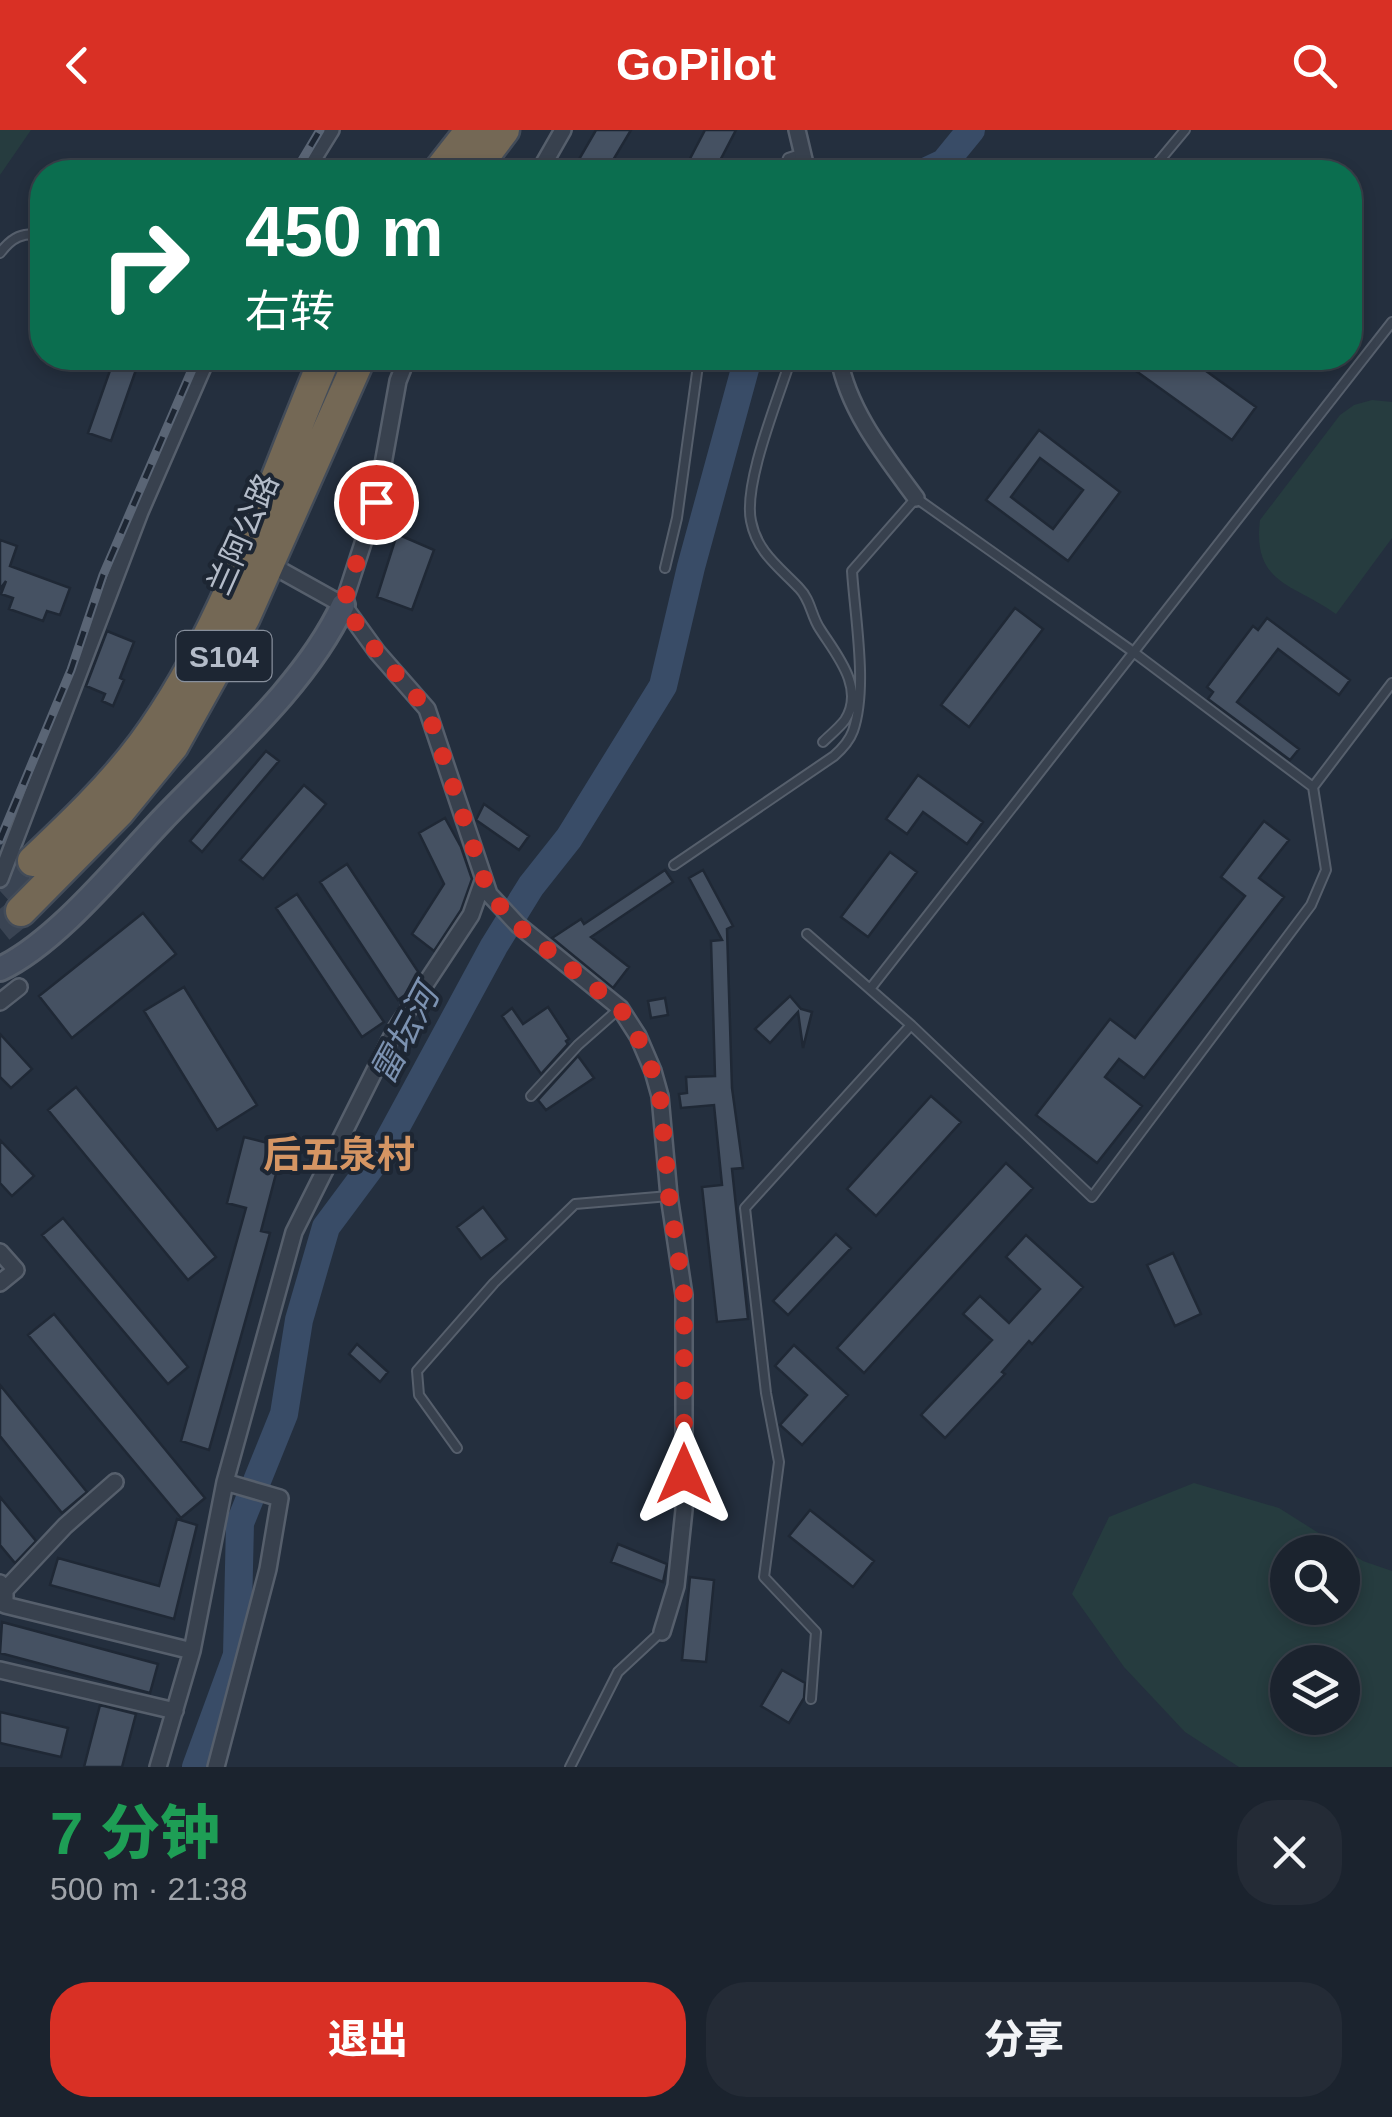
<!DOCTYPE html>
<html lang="zh">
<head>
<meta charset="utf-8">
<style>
	body { margin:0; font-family:Helvetica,"Noto Sans SC",sans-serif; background:#242b36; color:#f1f3f6; height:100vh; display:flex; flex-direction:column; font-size:38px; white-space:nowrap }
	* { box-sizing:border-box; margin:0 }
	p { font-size:32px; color:#a0a4aa }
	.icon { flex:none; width:55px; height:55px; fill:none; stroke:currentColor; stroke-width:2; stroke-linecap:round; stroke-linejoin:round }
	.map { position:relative; height:1637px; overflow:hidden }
	.drawer { display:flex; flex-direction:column; background:#1b232e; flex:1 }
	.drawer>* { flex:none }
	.guide { position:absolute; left:30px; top:30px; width:1332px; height:210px; border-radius:40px; box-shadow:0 5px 15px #0003,0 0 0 2px #39404a; background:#0b6e4f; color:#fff; overflow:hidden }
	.controls { position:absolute; left:1270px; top:1405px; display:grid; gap:20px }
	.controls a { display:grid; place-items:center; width:90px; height:90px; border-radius:50%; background:#1b232e; box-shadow:0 5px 15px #0003,0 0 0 2px #39404a; font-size:50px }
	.pin { position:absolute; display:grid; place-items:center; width:85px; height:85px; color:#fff; margin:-42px; border:5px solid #fff; border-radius:50%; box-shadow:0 2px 10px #0007 }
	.me { position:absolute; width:110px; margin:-55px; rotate:0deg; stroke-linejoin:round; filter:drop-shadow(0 0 8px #0008) }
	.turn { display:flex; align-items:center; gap:35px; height:210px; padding:0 50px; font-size:45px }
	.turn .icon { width:130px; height:130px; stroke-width:2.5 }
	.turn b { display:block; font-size:70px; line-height:85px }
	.round { display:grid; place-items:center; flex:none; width:105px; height:105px; border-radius:40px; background:#242b36 }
	.summary { display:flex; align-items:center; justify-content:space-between; height:170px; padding:0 50px }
	h1 { font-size:60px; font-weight:800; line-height:75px; color:#1e9e55 }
	.action { display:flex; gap:20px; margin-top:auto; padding:20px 50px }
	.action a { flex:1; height:115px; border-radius:40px; background:#d93025; color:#fff; font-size:40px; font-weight:800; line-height:115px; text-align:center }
	.action a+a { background:#242b36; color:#f1f3f6 }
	header { display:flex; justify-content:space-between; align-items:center; height:130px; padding:0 50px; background:#d93025; color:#fff; font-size:45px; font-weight:800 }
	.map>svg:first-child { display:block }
	.green { fill:#263c3f; fill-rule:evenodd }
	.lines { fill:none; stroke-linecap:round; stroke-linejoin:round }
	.river { stroke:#394c67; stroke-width:28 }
	.building { fill:#455162; stroke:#1f2835; stroke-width:2.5; fill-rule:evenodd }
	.highway-tunnel { stroke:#3a4453; stroke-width:30; stroke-dasharray:30 15; stroke-linecap:butt }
	.lane-casing { stroke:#565f6c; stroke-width:12 }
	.street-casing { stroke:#565f6c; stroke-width:20 }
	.secondary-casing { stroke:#565f6c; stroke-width:28 }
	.highway-casing { stroke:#434c59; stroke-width:35 }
	.lane { stroke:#38414e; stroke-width:8 }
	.street { stroke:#38414e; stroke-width:15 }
	.secondary { stroke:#465061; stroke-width:22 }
	.highway { stroke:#746855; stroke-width:30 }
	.rail-casing { stroke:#5a6575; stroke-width:9 }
	.rail { stroke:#1d2633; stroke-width:5; stroke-dasharray:15; stroke-linecap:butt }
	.route { stroke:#d93025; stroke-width:18; stroke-dasharray:0 32.4 }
	.labels { text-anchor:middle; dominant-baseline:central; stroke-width:8; stroke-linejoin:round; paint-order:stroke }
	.shield { fill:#1d2633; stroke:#878f9c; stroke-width:2.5 }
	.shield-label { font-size:30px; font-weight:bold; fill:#b4bcc9 }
	.street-label { font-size:32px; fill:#b4bcc9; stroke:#1d2633 }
	.water-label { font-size:35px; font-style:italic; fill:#7c92b1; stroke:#1d2633 }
	.quarter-label { font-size:38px; font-weight:bold; fill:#d59563; stroke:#1d2633 }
</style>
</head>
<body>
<header><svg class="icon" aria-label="back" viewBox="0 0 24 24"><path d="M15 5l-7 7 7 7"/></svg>GoPilot<svg class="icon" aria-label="search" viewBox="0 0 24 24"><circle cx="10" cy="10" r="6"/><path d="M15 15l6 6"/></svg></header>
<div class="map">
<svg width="1392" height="1637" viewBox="0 0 1392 1637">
	<rect width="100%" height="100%" fill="#242f3e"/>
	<path class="green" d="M0,0h31l-31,45z
		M1372,270l20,2v136l-56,76c-41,-30 -84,-29 -76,-94l80,-105 14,-10z
		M1194,1353l85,25 84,53 29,10v196h-153l-54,-35 -61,-65 -52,-73 37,-77zM1342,1422v56h-54v-56zM1342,1532v56h-54v-56z"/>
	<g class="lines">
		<path class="river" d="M925,42l19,-9 27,-33
			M196,1637l41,-112 3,-132 44,-109 15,-94 27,-93 58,-78 110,-203 37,-60 38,-48 94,-152 28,-119 57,-209"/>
	</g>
	<path class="building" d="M596,0h35l-25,42h-9l-19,-11z
		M705,0h31l-22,42h-31z
		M1118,228h70l68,49 -24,33z
		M114,229l23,8 -26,74 -23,-8z
		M1039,300l81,62 -52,69 -82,-61zM1040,328l43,32 -30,39 -42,-32z
		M397,404l37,16 -22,60 -35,-13z
		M0,410l17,6 -7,20 60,22 -10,27 -13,-4 -4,10 -34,-12 4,-11 -12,-4 5,-13 -6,8z
		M1015,478l28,21 -74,98 -28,-22z
		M1267,488l83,62 -11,15 -61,-46 -41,53 62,47 -9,11 -82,-61 5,-7 -6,-5 46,-61 5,4z
		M107,501l27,11 -14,36 4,2 -11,26 -11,-5 3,-7 -19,-8z
		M266,621l13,10 -77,91 -12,-11z
		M918,645l65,47 -16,22 -44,-32 -16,22 -21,-15z
		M304,655l22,19 -63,75 -23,-19z
		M484,674l45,32 -10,14 -43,-30z
		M445,688l16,29 11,32 -11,31 -27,41 -22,-17 32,-50 -25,-51z
		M1264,691l25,19 -30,38 25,19 -140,181 -25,-19 -14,18 37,29 -45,57 -61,-48 74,-96 25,19 110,-142 -24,-19z
		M890,722l27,20 -49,65 -27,-20z
		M347,734l72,109 -14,22 -7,5 -78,-118z
		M665,740l8,12 -82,55 38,30 -16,21 -61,-50 29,-19 3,5z
		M703,740l30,56 -6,3 5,159 11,80 -11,1 16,150 -31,3 -15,-135 20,-2 -8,-80 -33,3 -2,-14 8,-1 -1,-16 29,-1 -4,-135 11,-1 -33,-62z
		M297,764l87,128 -22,15 -86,-129z
		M143,783l33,41 -104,84 -33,-42z
		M184,857l73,118 -40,25 -73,-119z
		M790,866l11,13 11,3 -9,36 -5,-36 -28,31 -15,-14z
		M665,868l3,17 -17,3 -3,-17z
		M548,877l21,32 -3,2 2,3 -27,30 -39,-58 10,-8 11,16z
		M0,904l32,35 -21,19 -11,-11z
		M578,926l16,22 -48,32 -8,-10z
		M76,957l140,170 -28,23 -140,-170z
		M931,966l30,26 -85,94 -29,-27z
		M244,1007l39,10 -22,84 9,2 -61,217 -28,-9 65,-233 -19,-5z
		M0,1010l34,36 -22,20 -12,-13z
		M1006,1033l27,25 -169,185 -27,-25z
		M483,1077l24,32 -26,20 -24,-32z
		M63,1088l125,149 -20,17 -126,-149z
		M836,1104l15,14 -63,67 -15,-14z
		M1026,1105l57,52 -51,57 -3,-3 -27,31 3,2 -60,64 -24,-23 71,-75 -29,-26 17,-18 29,27 31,-34 -34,-32z
		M1173,1123l28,61 -26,12 -28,-61z
		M54,1184l151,184 -24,20 -153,-183z
		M357,1214l31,28 -8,10 -31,-28z
		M794,1215l54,50 -46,50 -22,-20 27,-30 -32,-29z
		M0,1255l87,107 -25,21 -62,-77z
		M0,1367l36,44 -21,22 -15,-18z
		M810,1380l64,51 -21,26 -64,-51z
		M177,1389l20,6 -23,94 -124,-34 8,-27 101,28z
		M618,1414l49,20 -4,18 -52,-20z
		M690,1447l24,3 -8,82 -24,-2z
		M2,1492l156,42 -8,29 -150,-40z
		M782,1540l23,13 -1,15 -15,25 -28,-17z
		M100,1575l36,9 -14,53h-38z
		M0,1582l68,16 -7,29 -61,-14z"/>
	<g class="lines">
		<path class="highway-tunnel" d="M0,761l33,-30
			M0,798l21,-17"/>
		<g class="lane-casing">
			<path id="lane" d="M783,42l5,-14 15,-5
				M1150,42l35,-42
				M0,123c12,-16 23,-21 42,-18
				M791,228c-12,39 -48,125 -40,163 6,31 28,46 48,67 12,12 12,28 21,41 15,24 46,59 25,91 -6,8 -15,15 -22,22
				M665,438l12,-50 22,-160
				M1313,657l79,-104
				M674,735l160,-109c8,-7 15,-14 19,-25 15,-43 2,-113 -1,-160l64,-73 216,153 181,136 13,83 -15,35 -219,292 -181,-172 -104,-91
				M870,859l522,-667
				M531,966l47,-51 42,-37
				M457,1318l-38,-53 -2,-24 77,-88 81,-79 94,-8
				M811,1569l5,-67 -52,-55 15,-115 -13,-69 -21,-185 166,-183
				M570,1637l48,-95 43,-40"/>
		</g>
		<g class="street-casing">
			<path id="street" d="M797,0l10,42
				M305,42l26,-42
				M539,42l24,-42
				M984,42l6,-4
				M839,228c9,52 46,98 77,140
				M264,431l79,44 34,47 50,57 62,185 29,31 102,83 18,28 15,35 7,25 9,100 15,99v215l-8,76 -14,46
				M343,475l33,-102 22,-122 9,-23
				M0,749l140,-367 67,-154
				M0,872l19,-15
				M0,1122l16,18 -16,13
				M0,1453l5,7v15l187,46
				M5,1460l60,-64 50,-44
				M0,1540l175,41
				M158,1637l34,-116 33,-169 69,-250 101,-202 76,-115 12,-34
				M216,1637l52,-198 12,-71 -55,-16"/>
		</g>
		<g class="secondary-casing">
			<path id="secondary" d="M0,839c56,-26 119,-104 162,-149 61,-64 144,-135 181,-215"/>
		</g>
		<g class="highway-casing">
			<path id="highway" d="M438,42l33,-42
				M472,42l32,-42
				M33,731c39,-37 78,-74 110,-117 85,-116 126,-256 182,-386
				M21,781l98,-99 54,-66 72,-129 115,-259"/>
		</g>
		<use href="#lane" class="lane"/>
		<use href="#street" class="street"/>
		<use href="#secondary" class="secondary"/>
		<use href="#highway" class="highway"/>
		<g class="rail-casing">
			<path id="rail" d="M295,42l25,-42
				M0,710l71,-170 32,-95 94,-217"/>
		</g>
		<use href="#rail" class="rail"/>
	</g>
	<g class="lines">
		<path class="route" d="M376,372l-33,103 34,47 50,57 62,185 29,32 102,82 26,44 14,44 9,100 15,99v179"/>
	</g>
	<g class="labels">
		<rect class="shield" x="176.5" y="501" width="95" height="50" rx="8"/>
		<g class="shield-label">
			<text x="224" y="526">S104</text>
		</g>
		<g class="street-label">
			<text transform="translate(243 404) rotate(-66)">兰阿公路</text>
		</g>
		<g class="water-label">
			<text transform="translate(404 904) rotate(-62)">雷坛河</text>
		</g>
		<g class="quarter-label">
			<text x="339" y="1025">后五泉村</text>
		</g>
	</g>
</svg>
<div class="controls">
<a><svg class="icon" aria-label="search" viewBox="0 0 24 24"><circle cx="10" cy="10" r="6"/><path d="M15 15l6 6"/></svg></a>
<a><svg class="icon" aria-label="layers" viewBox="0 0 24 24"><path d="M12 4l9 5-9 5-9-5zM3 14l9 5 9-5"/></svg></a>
</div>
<div class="pin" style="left:376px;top:372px;background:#d93025"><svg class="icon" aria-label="arrive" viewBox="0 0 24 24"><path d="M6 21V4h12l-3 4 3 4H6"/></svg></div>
<svg class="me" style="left:684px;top:1344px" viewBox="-20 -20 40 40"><path d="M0-17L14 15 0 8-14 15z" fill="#d93025" stroke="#fff" stroke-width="4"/></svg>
<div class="guide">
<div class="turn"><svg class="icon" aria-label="right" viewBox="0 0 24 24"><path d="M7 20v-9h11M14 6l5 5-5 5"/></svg><div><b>450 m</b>右转</div></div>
</div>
</div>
<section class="drawer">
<div class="summary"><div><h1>7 分钟</h1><p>500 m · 21:38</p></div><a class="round"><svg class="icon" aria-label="close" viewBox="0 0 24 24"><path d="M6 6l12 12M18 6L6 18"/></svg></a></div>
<div class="action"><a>退出</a><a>分享</a></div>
</section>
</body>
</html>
